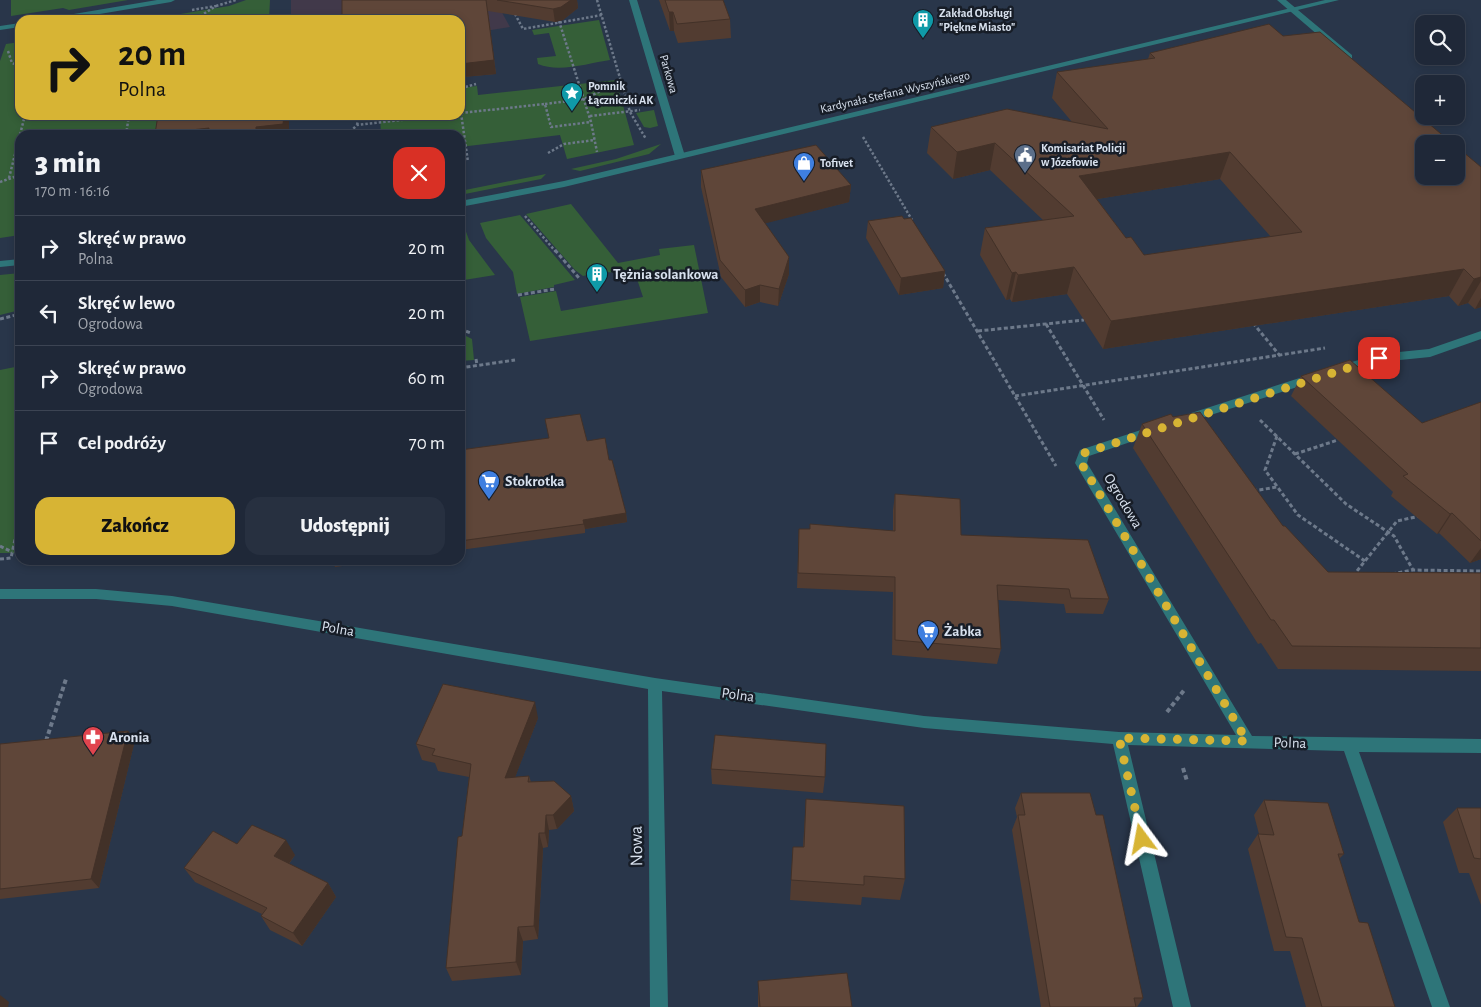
<!DOCTYPE html>
<html lang="pl">
<head>
<meta charset="utf-8">
<style>
	body { margin:0; font-family:"Alegreya Sans",sans-serif; background:#273040; color:#f1f3f6; height:100vh; display:flex; flex-direction:column; font-size:19px; white-space:nowrap }
	* { box-sizing:border-box; margin:0 }
	p { font-size:16px; color:#a1a6ae }
	.icon { flex:none; width:28px; height:28px; fill:none; stroke:currentColor; stroke-width:2; stroke-linecap:round; stroke-linejoin:round }
	.map { position:relative; flex:1; overflow:hidden }
	.drawer { position:absolute; left:15px; top:130px; width:450px; height:435px; display:flex; flex-direction:column; background:#1f2838; border-radius:15px; box-shadow:0 2px 8px #0003,0 0 0 1px #3c4453 }
	.drawer>* { flex:none }
	.guide { position:absolute; left:15px; top:15px; width:450px; height:105px; border-radius:15px; box-shadow:0 2px 8px #0003,0 0 0 1px #3c4453; background:#d7b434; color:#111; overflow:hidden }
	.controls { position:absolute; left:1415px; top:15px; display:grid; gap:10px }
	.controls a { display:grid; place-items:center; width:50px; height:50px; border-radius:10px; background:#1f2838; box-shadow:0 2px 8px #0003,0 0 0 1px #3c4453; font-size:25px }
	.pin { position:absolute; display:grid; place-items:center; width:42px; height:42px; color:#fff; margin:-21px; border-radius:10px; box-shadow:0 2px 8px #0006 }
	.me { position:absolute; width:55px; margin:-28px; rotate:347deg; stroke-linejoin:round; filter:drop-shadow(0 0 4px #0008) }
	.turn { display:flex; align-items:center; gap:18px; height:105px; padding:0 20px; font-size:22px }
	.turn .icon { width:65px; height:65px; stroke-width:2.5 }
	.turn b { display:block; font-size:35px; line-height:42px }
	.round { display:grid; place-items:center; flex:none; width:52px; height:52px; border-radius:15px; background:#273040 }
	.summary { display:flex; align-items:center; justify-content:space-between; height:85px; padding:0 20px }
	h1 { font-size:30px; font-weight:800; line-height:38px }
	.primary-button { display:flex; gap:10px; margin-top:auto; padding:10px 20px }
	.primary-button a { flex:1; height:58px; border-radius:15px; background:#d7b434; color:#111; font-size:20px; font-weight:800; line-height:58px; text-align:center }
	.primary-button a+a { background:#273040; color:#f1f3f6 }
	ul { padding:0; list-style:none }
	li { display:flex; align-items:center; gap:15px; height:65px; padding:0 20px; border-top:1px solid #3c4453 }
	li div { flex:1 }
	li b { display:block; font-size:19px }
	li em { font-style:normal }
	.map>svg:first-child { display:block }
	.education { fill:#41394a }
	.green { fill:#355f38 }
	.lines { fill:none; stroke-linecap:round; stroke-linejoin:round }
	.path-far2 { stroke:#6d798a; stroke-width:2.5; stroke-dasharray:2.5 2; stroke-linecap:butt }
	.path-far1 { stroke:#6d798a; stroke-width:3; stroke-dasharray:4 2.5; stroke-linecap:butt }
	.path { stroke:#6d798a; stroke-width:4; stroke-dasharray:4.5 3; stroke-linecap:butt }
	.minor { fill:#2e7579; fill-rule:evenodd }
	.tertiary { fill:#2e7579; fill-rule:evenodd }
	.wall { fill:#523c31; fill-rule:evenodd }
	.shaded-wall { fill:#423128 }
	.building { fill:#5f4639; stroke:#423128; fill-rule:evenodd }
	.route { stroke:#d7b434; stroke-width:9; stroke-dasharray:0 16.2 }
	.labels { text-anchor:middle; dominant-baseline:central; stroke-width:5; stroke-linejoin:round; paint-order:stroke }
	.far-poi-label { font-size:12px; font-weight:bold; fill:#d8e1ee; stroke:#171d27; text-anchor:start }
	.far-street-label { font-size:12px; fill:#d8e1ee; stroke:#171d27 }
	.poi-label { font-size:15px; font-weight:bold; fill:#d8e1ee; stroke:#171d27; text-anchor:start }
	.street-label { font-size:15px; fill:#d8e1ee; stroke:#171d27 }
	.near-street-label { font-size:18px; fill:#d8e1ee; stroke:#171d27 }
</style>
</head>
<body>
<div class="map">
<svg width="1481" height="1007" viewBox="0 0 1481 1007">
	<rect width="100%" height="100%" fill="#29364a"/>
	<path class="education" d="M291,0h204l15,27 -50,8v-15h-169z"/>
	<path class="green" d="M11,0h117l-59,10 -6,-2 -52,8z
		M246,0h24l-1,20h-125l85,-14z
		M599,20l11,40c-21,3 -51,13 -72,4l-1,-6 19,-2 -7,-23 -15,2 -2,-5z
		M20,42v73h138l-3,20h-135v100l-20,3v-177l6,-17z
		M616,80l18,65 -67,14 -7,-24 -100,12v-12h-79l-1,-20h80v-27l17,-2 1,9z
		M654,110l4,16 -8,2 -6,-1 -8,-14z
		M661,144l-12,10 -69,17 -9,-2 45,-10z
		M546,174l-5,5 -81,16v-4z
		M571,204l47,59 42,-8 -1,-6 35,-4 14,68 -178,28 -10,-44 36,-6 5,20 82,-14 -8,-24 -34,-1 -18,4 -8,-6 -49,-56z
		M520,215l55,65 -21,5v2l-37,7 -4,-22 -27,-34 -6,-15z
		M460,226h4l5,14 26,35 -31,5v9h-4l2,-32z
		M20,273v37l-20,5v-40z
		M460,333l12,6 2,21 -14,1z
		M20,366v187h-20v-183z"/>
	<g class="lines">
		<path class="path-far2" d="M597,0l33,112 16,27
			M216,6l20,-6
			M192,10l24,-4 -22,14
			M515,14l8,15 79,-14
			M559,21l32,101 6,30
			M8,51l4,12 8,3
			M460,93l2,-5 14,-4
			M460,104l1,9 84,-9 6,23 40,-5
			M545,104l39,-5 38,-18
			M461,113l7,49
			M590,116l50,-6
			M357,125l2,-10
			M126,135l3,-20
			M347,135l10,-10 88,-10
			M863,137l49,83
			M548,153l16,-9 31,-4
			M9,178l16,-63
			M0,182l20,-7
			M525,216l31,36"/>
		<path class="path-far1" d="M555,250l24,28
			M943,273l113,193
			M460,292l5,-1
			M518,295l37,-6
			M0,319l20,-5
			M1253,323l28,34
			M1046,324l58,96
			M460,329l11,4
			M978,331l106,-11
			M476,359l1,6
			M460,368l55,-8
			M1015,396l310,-48
			M1260,420l86,84 48,32 19,34
			M1277,436l-12,34 33,45 67,46
			M1295,454l43,-14
			M1253,491l24,-4
			M0,546l12,6
			M0,559l11,-1 9,-42
			M1392,574l21,-4 68,1
			M1353,576l44,-55 23,-5"/>
		<path class="path" d="M1167,712l18,-23
			M46,741l20,-62
			M1183,768l4,13"/>
		<path class="minor" d="M157,0h18l-4,2 -107,18h-18l4,-2z
			M629,0h8l48,156 -2,2h-6l-2,-2z
			M1277,0h9l66,55v4h-6z
			M20,23v4l-20,3v-4z
			M1481,331v8l-51,18 -50,5 -41,12 -6,-4 2,-3 44,-13 50,-5z
			M1312,374l6,4 -2,3 -130,42 -6,-4 2,-3z
			M1153,426l4,1 2,3 -2,3 -68,23 -2,7 165,273 229,3v14l-122,-1 91,255h-18l-88,-256 -216,-6 63,262h-18l-60,-263 -189,-16 -262,-37 6,316h-18l-2,-318 -476,-83 -76,-7h-96v-10h96l76,7 483,82 269,38 195,16 117,3 -161,-272 5,-13z"/>
		<path class="tertiary" d="M1325,0h14l-775,187 -104,20v-6l104,-20z
			M20,259v6l-20,2v-6z"/>
	</g>
	<path class="wall" d="M342,0h235l1,8 -15,12 -8,2 -67,-11 8,63 -33,3 1,8z
		M659,0h64l7,19 1,19 -53,5 -4,-12h-4z
		M1283,36l198,131v140l-6,2 -7,-6 -10,3 -9,-10 -346,53 -36,-55 -55,8 -2,-3 -4,1 -26,-45 5,-27 58,-8 -53,-50 -37,9 -26,-26 4,-26 141,-5 -20,-24 5,-26 91,-13 2,-6zM1220,179l51,58 -127,18 -18,-17 -29,-39z
		M701,170l150,15 -2,17 -84,21 24,34v17l-11,32 -18,-4 -15,5 -24,-30 -20,-90z
		M868,221l77,50 -2,17 -44,7 -33,-57z
		M1301,376l121,47 59,-21v157l-11,4 -31,-30 -2,1 -46,-38 2,-4 -102,-96z
		M1173,417l110,109 45,46 153,1v98l-203,-2 -17,-26 -3,1 -125,-196 9,-24z
		M587,441l22,19 17,53 1,9 -42,7v4l-125,17v-100z
		M895,494l66,41 148,64 -6,15 -37,-1 -2,-9 -66,-4 3,49 -4,15 -105,-9 1,-63 -96,-4 2,-59 94,2v-21z
		M332,560h54l-51,7z
		M538,718l-23,59 14,-1 2,6 40,14 3,15 -17,18 -8,1 -1,17 -5,1 -5,91 -15,2 -2,34 -69,6 -6,-13 23,-191 -31,-6 -3,-8 -13,-3 -6,-16z
		M128,731l7,9 -36,148 -99,11v-155z
		M711,769l114,8 -2,16 -111,-9z
		M1021,793l122,205 -6,9h-96l-29,-177 5,-13 -2,-9z
		M806,799l99,80 -5,21 -38,-3 -1,8 -71,-5 3,-53h10z
		M1264,800l80,54 -5,5 20,63 36,85h-89l-16,-56h-16l-26,-102 10,-15h1l-5,-19z
		M1457,808h24v97l-12,-32h-10l-16,-51z
		M237,844l58,11 -6,9 39,19 8,14 -34,49 -32,-16 -9,-14 1,-2 -67,-32 -11,-14z
		M758,981l94,26h-94z"/>
	<path class="shaded-wall" d="M486,0l10,74 -33,3 1,8h-4v-21z
		M571,0h6l1,8 -15,12 -8,2 -2,-13z
		M669,12h4l1,19h-4z
		M284,115h5v20h-58l25,-8z
		M209,128l2,7 -56,-1z
		M995,143l-5,27 -37,9 4,-27z
		M1230,152l-10,27 -147,24 6,-27z
		M851,185l-2,17 -94,24v-17z
		M789,257v17l-11,32 1,-17z
		M1074,267l-7,27 -55,8 6,-27z
		M1464,269l-15,27 -346,53 8,-28z
		M945,271l-2,17 -44,7 2,-17z
		M1016,272l-6,27 -4,1 6,-27z
		M1481,277v4l-13,22 -10,3 16,-27z
		M760,285v17l-15,5v-17z
		M1481,298v9l-6,2z
		M626,513l1,9 -42,7 -2,-9z
		M1452,513l-13,20 -2,1 13,-20z
		M1481,548v11l-11,4z
		M535,702l3,16 -29,75 -4,-15z
		M128,731l7,9 -36,148 -8,-9z
		M571,796l3,15 -17,18 -4,-14z
		M546,815l3,15 -1,17 -3,-14z
		M539,833l4,15 -5,91 -4,-13z
		M286,840l9,15 -11,15 -10,-14z
		M328,883l8,14 -34,49 -9,-13z
		M518,927l5,14 -2,34 -5,-13z
		M0,995l9,7 -1,5h-8z"/>
	<path class="building" d="M342,0h144l8,60 -34,4 1,7h-1v-51h-118z
		M497,0h74l-10,7 -8,2z
		M665,0h58l7,19 -53,5 -4,-12h-4z
		M1269,24l14,12 37,-4 133,112h-29v32h32v-30l25,21v110l-7,2 -10,-10 -353,52 -37,-54 -56,8 -2,-3 -4,1 -27,-45 89,-12 -79,-73 -38,9 -26,-25 76,-18 101,20 -51,-57 98,-14 -5,-5zM1230,152l72,80 -158,23 -13,-18 -5,1 -47,-62z
		M158,115h126l-1,9 -27,3v5l-25,3h-23l1,-7 -54,6z
		M816,145l35,40 -96,24 34,48 -10,32 -19,-4 -15,5 -25,-30 -19,-90z
		M902,216l2,3 7,-1 34,53 -44,7 -33,-57z
		M1350,360l72,63 59,-21v139l-29,-28 -2,1 -47,-38 5,-2 -107,-98z
		M1200,412l83,114h2l43,46 153,1v75l-189,-2 -18,-26h-3l-129,-196 29,-10 2,3z
		M580,414l7,27 18,-3 4,22h3l14,53 -43,7 1,4 -124,17v-91l89,-12 -4,-19z
		M895,494l65,5 1,36 127,5 21,59 -38,-1 -2,-9 -72,-4 4,64 -106,-9v-63l-97,-4 1,-44h11v-5l85,7z
		M443,684l92,18 -30,76 24,-2 -1,6 26,-1 17,15 -18,19h-7l-1,18h-6l-5,93 -16,1 -2,35 -70,6 12,-131 4,-1 9,-72 -39,-9 3,-6 -19,-5z
		M128,731l-37,148 -91,10v-145z
		M715,735l111,9 -1,33 -114,-8z
		M1021,793h69l6,22h7l40,183h-9l2,9h-86l-32,-192h7z
		M806,799l98,7 1,73 -41,-3v9l-73,-5 2,-33h11z
		M1264,800l64,3 16,51h-6l21,68 9,1 27,84h-73l-20,-69 -16,-1 -28,-103 16,1z
		M1457,808h24v51l-7,-1z
		M252,825l34,15 -12,16 54,27 -35,50 -32,-17 6,-8 -83,-40 29,-37 24,13z
		M847,973l5,34h-92l-2,-26z"/>
	<g class="lines">
		<path class="route" d="M1142,839l-23,-101 128,3 -166,-278 3,-10 295,-95"/>
	</g>
	<defs>
		<g id="building-pin" transform="scale(1.125)"><path d="M0 17L-7.5 6A9.5 9.5 0 1 1 7.5 6Z" fill="#0f9aa8" stroke="#171d27"/><path d="M-4-6H4V6H1V3H-1V6H-4ZM-2.5-4.3h1.7v1.8h-1.7ZM.8-4.3h1.7v1.8H.8ZM-2.5-1h1.7V.8h-1.7ZM.8-1h1.7V.8H.8Z" fill="#fff"/></g>
		<g id="sight-pin" transform="scale(1.125)"><path d="M0 17L-7.5 6A9.5 9.5 0 1 1 7.5 6Z" fill="#0f9aa8" stroke="#171d27"/><path d="M0-6L1.8-2.2L6-1.7L2.9 1.2L3.7 5.4L0 3.3L-3.7 5.4L-2.9 1.2L-6-1.7L-1.8-2.2Z" fill="#fff"/></g>
		<g id="civic-pin" transform="scale(1.125)"><path d="M0 17L-7.5 6A9.5 9.5 0 1 1 7.5 6Z" fill="#5c6f8a" stroke="#171d27"/><path d="M-.6-6.5H3V-4.5H.6V-3L4-1V1h2V6H-6V1h2V-1L-.6-3ZM-1.2 2.5V6h2.4V2.5Z" fill="#fff"/></g>
		<g id="shop-pin" transform="scale(1.125)"><path d="M0 17L-7.5 6A9.5 9.5 0 1 1 7.5 6Z" fill="#3f7fe0" stroke="#171d27"/><path d="M-5-2.5h2.3a2.7 3.5 0 0 1 5.4 0H5L5.5 6h-11ZM-1.5-2.5h3a1.5 2.3 0 0 0-3 0Z" fill="#fff"/></g>
		<g id="supermarket-pin" transform="scale(1.125)"><path d="M0 17L-7.5 6A9.5 9.5 0 1 1 7.5 6Z" fill="#3f7fe0" stroke="#171d27"/><path d="M-6-5.5h2.5l.6 2H6L4.5 2H-2.5L-4.4-4H-6ZM-1.5 3.2a1.3 1.3 0 1 0 .1 0ZM3 3.2a1.3 1.3 0 1 0 .1 0Z" fill="#fff"/></g>
		<g id="pharmacy-pin" transform="scale(1.125)"><path d="M0 17L-7.5 6A9.5 9.5 0 1 1 7.5 6Z" fill="#e0444e" stroke="#171d27"/><path d="M-2-6h4v4h4v4h-4v4h-4v-4h-4v-4h4Z" fill="#fff"/></g>
	</defs>
	<g fill-rule="evenodd">
		<use href="#building-pin" x="923" y="20"/>
		<use href="#sight-pin" x="572" y="93"/>
		<use href="#civic-pin" x="1025" y="155"/>
		<use href="#shop-pin" x="804" y="163"/>
		<use href="#building-pin" x="597" y="274"/>
		<use href="#supermarket-pin" x="489" y="481"/>
		<use href="#supermarket-pin" x="928" y="631"/>
		<use href="#pharmacy-pin" x="93" y="737"/>
	</g>
	<g class="labels">
		<g class="far-poi-label">
			<text x="939" y="13">Zakład Obsługi<tspan x="939" dy="14">"Piękne Miasto"</tspan></text>
			<text x="588" y="86">Pomnik<tspan x="588" dy="14">Łączniczki AK</tspan></text>
			<text x="1041" y="148">Komisariat Policji<tspan x="1041" dy="14">w Józefowie</tspan></text>
			<text x="820" y="163">Tofivet</text>
		</g>
		<g class="far-street-label">
			<text transform="translate(669 74) rotate(74)">Parkowa</text>
			<text transform="translate(895 92) rotate(-13)">Kardynała Stefana Wyszyńskiego</text>
		</g>
		<g class="poi-label">
			<text x="613" y="274">Tężnia solankowa</text>
			<text x="505" y="481">Stokrotka</text>
			<text x="944" y="631">Żabka</text>
			<text x="109" y="737">Aronia</text>
		</g>
		<g class="street-label">
			<text transform="translate(1123 501) rotate(59)">Ogrodowa</text>
			<text transform="translate(338 629) rotate(10)">Polna</text>
			<text transform="translate(738 695) rotate(8)">Polna</text>
			<text transform="translate(1290 743) rotate(2)">Polna</text>
		</g>
		<g class="near-street-label">
			<text transform="translate(637 846) rotate(-91)">Nowa</text>
		</g>
	</g>
</svg>
<div class="controls">
<a><svg class="icon" aria-label="search" viewBox="0 0 24 24"><circle cx="10" cy="10" r="6"/><path d="M15 15l6 6"/></svg></a>
<a>+</a>
<a>−</a>
</div>
<div class="pin" style="left:1379px;top:358px;background:#d93025"><svg class="icon" aria-label="arrive" viewBox="0 0 24 24"><path d="M6 21V4h12l-3 4 3 4H6"/></svg></div>
<svg class="me" style="left:1142px;top:839px" viewBox="-20 -20 40 40"><path d="M0-17L14 15 0 8-14 15z" fill="#d7b434" stroke="#fff" stroke-width="4"/></svg>
<div class="guide">
<div class="turn"><svg class="icon" aria-label="right" viewBox="0 0 24 24"><path d="M7 20v-9h11M14 6l5 5-5 5"/></svg><div><b>20 m</b>Polna</div></div>
</div>
<section class="drawer">
<div class="summary"><div><h1>3 min</h1><p>170 m · 16:16</p></div><a class="round" style="background:#d93025;color:#fff"><svg class="icon" aria-label="close" viewBox="0 0 24 24"><path d="M6 6l12 12M18 6L6 18"/></svg></a></div>
<ul>
<li><svg class="icon" aria-label="right" viewBox="0 0 24 24"><path d="M7 20v-9h11M14 6l5 5-5 5"/></svg><div><b>Skręć w prawo</b><p>Polna</p></div><em>20 m</em></li>
<li><svg class="icon" aria-label="left" viewBox="0 0 24 24"><path d="M17 20v-9H6M10 6l-5 5 5 5"/></svg><div><b>Skręć w lewo</b><p>Ogrodowa</p></div><em>20 m</em></li>
<li><svg class="icon" aria-label="right" viewBox="0 0 24 24"><path d="M7 20v-9h11M14 6l5 5-5 5"/></svg><div><b>Skręć w prawo</b><p>Ogrodowa</p></div><em>60 m</em></li>
<li><svg class="icon" aria-label="arrive" viewBox="0 0 24 24"><path d="M6 21V4h12l-3 4 3 4H6"/></svg><div><b>Cel podróży</b></div><em>70 m</em></li>
</ul>
<div class="primary-button"><a>Zakończ</a><a>Udostępnij</a></div>
</section>
</div>
</body>
</html>
